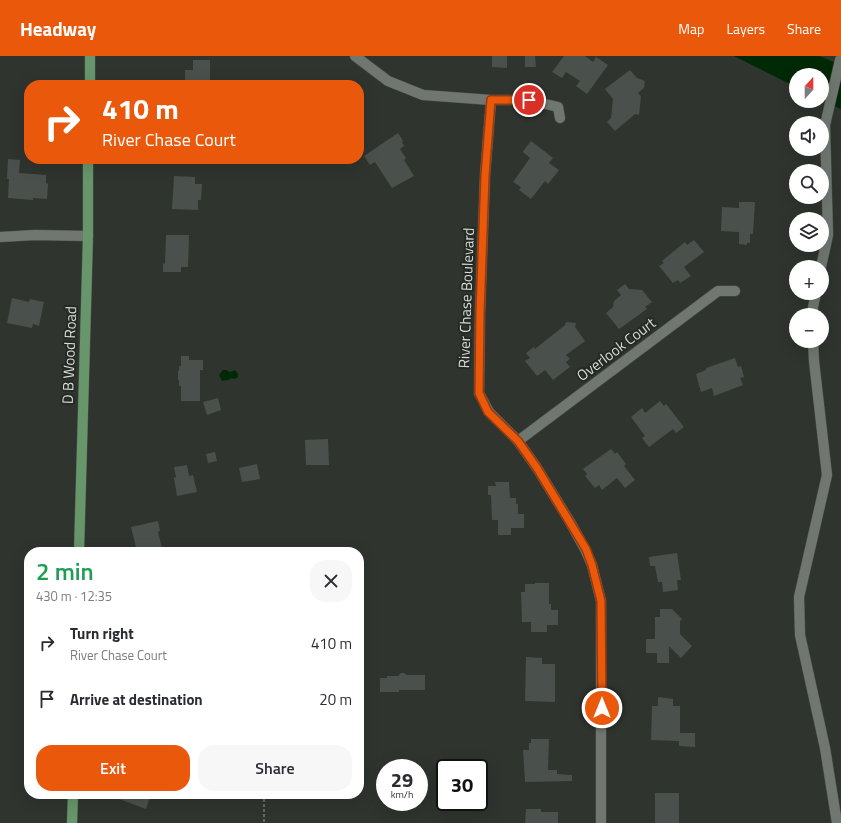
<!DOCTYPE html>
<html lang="en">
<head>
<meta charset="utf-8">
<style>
	body { margin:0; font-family:"Titillium Web",sans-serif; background:#f7f7f7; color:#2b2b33; height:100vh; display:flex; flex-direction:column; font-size:15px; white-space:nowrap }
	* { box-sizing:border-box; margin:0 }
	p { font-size:13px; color:#7c7c81 }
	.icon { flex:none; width:22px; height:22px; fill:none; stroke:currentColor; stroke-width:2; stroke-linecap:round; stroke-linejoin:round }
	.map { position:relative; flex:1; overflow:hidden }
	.sheet { position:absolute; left:24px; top:491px; width:340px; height:252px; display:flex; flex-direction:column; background:#fff; border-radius:16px; box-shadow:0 4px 16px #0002 }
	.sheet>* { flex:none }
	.banner { position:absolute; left:24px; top:24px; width:340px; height:84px; border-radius:16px; box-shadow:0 4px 16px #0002; background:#ea580c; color:#fff; overflow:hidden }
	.needle { width:26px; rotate:21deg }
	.buttons { position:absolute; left:789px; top:12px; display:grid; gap:8px }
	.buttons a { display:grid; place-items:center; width:40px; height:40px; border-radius:50%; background:#fff; box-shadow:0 4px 16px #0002; font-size:20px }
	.speed { position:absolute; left:376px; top:703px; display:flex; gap:8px; font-size:20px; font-weight:700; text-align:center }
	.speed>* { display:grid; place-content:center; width:52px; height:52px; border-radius:50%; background:#fff; box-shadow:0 4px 16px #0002; line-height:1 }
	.speed small { font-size:10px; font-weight:400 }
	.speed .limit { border:2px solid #111; border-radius:6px; background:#fff; color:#111 }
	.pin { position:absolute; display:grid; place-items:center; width:34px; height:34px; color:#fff; margin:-17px; border:2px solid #fff; border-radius:50%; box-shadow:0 1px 4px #0007 }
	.me { position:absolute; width:44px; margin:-22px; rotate:0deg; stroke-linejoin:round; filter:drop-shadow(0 0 3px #0008) }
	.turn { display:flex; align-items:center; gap:14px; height:84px; padding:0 12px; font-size:18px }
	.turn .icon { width:52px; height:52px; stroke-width:2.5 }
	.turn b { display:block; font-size:28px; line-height:34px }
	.round { display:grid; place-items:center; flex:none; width:42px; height:42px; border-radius:16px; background:#f7f7f7 }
	.head { display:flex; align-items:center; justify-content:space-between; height:68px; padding:0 12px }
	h1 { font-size:24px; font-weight:600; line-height:30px; color:#1e9e55 }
	.cta { display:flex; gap:8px; margin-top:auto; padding:8px 12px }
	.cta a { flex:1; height:46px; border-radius:16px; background:#ea580c; color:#fff; font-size:16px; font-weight:600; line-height:46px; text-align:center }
	.cta a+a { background:#f7f7f7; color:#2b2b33 }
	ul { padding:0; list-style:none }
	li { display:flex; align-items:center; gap:12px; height:56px; padding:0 12px }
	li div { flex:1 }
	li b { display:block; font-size:15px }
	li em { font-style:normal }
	header { display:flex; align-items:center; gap:24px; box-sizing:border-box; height:56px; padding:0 20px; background:#ea580c; color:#fff }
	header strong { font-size:19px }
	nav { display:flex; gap:22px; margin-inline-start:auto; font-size:14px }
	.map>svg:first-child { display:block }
	.water { fill:#002906 }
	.building { fill:#4a504b }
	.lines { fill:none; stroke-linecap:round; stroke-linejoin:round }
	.minor-casing { stroke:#4d524d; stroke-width:11 }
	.major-casing { stroke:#4d524d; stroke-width:11 }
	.path { stroke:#636863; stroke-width:2; stroke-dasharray:3 2; stroke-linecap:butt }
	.minor { stroke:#707670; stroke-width:10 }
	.major { stroke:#67966b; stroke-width:10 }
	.route-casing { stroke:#983908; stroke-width:10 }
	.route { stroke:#ea580c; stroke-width:7 }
	.labels { text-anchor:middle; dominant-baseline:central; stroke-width:4; stroke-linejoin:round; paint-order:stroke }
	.street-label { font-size:15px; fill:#d8dcd8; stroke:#252a25 }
</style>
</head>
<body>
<header>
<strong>Headway</strong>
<nav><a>Map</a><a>Layers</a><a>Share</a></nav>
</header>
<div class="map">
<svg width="841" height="767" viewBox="0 0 841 767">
	<rect width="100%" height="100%" fill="#2f342f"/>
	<path class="water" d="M734,0h85l22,9v44l-19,-9v-25h-26v12z
		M223,314h3l4,2 5,-2 3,4v3l-4,2 -2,-1 -4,2 -6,1 -3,-6z"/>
	<path class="building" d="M492,0h15v12l-15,-1z
		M525,0h10l1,11h-11z
		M564,0h21l8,6 3,-5 12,8 -21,29 -11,-8 4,-5 -14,-9 -4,6 -10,-6z
		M193,4h17v23h-8v2h-17v-15h8z
		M630,14l7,8 6,2 2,2 -1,6 -6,5 3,3 -2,19 -4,-1 -20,17 -8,-9 4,-4 2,-19 -8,-10z
		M398,77l5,8 -1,1 2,4 -4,3 6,9 -2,2 10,16 -22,12 -17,-26 -5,3 -6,-9z
		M531,85l17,13 5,4 -4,5 10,7 -11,14 -3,-3 -14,18 -12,-9 2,-3 -8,-5 17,-24 -7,-6 1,-2z
		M8,103l12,1 -1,13 27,2v8l2,1 -1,15 -14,-1v2l-25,-2 1,-19h-2z
		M174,120l21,1v7h7l-1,16h-3v10l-26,-1z
		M739,146h16l-2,32h-3v9h-3v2l-8,-1v-12l-18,-1 1,-24 17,1z
		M166,179h23l-1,32h-7v5h-18v-9l2,1z
		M694,184l10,12 -20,15 7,9 -11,7 -2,-3 -5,3 -14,-17 5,-3 -2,-2 23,-19 2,3z
		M625,228l4,5 13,1 10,12 -7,5 2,2 -28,20 -13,-16 7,-6 1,-6 7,-6 -4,-5z
		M12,242l17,4 1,-3 14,3 -5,24 -6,-2 -1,4 -25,-5z
		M566,266l10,1 -1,4 10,14 -19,14 4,4 -4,3 4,5 -17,13 -8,-10 -8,6 -12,-15 5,-3 -4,-5 8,-6 1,2 30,-24z
		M181,300h8v4h14v10h-3v31h-19v-15h-2v-6h-1v-9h1v-5h2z
		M735,302l3,9 3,-1 3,11 -4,1 3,7 -29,11 -2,-8 -11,4 -5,-18 10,-4v-2z
		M218,342l3,12 -14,5 -4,-13z
		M660,345l4,5 2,-2 18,23 -8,6 -3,-4 -24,18 -7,-9 3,-2 -14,-19 11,-9 3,5z
		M328,383l1,26h-23l-1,-25z
		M611,393l4,5 2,-2 9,12 -2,2 11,14 -10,8 -8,-10 -15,12 -3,-5 -4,3 -10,-12 2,-2 -4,-5z
		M215,396l2,9 -9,2 -2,-9z
		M257,408l3,15 -18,3 -3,-14z
		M187,409l2,11 4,-1 4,17 -20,4 -3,-18 2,-1 -2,-10z
		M495,426h14l1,16h6v6h2v10h6v14h-13v7h-13v-15h-6l-1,-25h-3v-9h8z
		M158,465l2,10 -2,1 5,20h-26l-6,-25z
		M677,497l4,27h-4l1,10 -15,2 -1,-10h-4l-3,-16h-5l-1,-9z
		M535,527h14v21h2v6h7v15h-11v7h-16v-10h-9l-1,-30h4v-8h10z
		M660,553h12l10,10 -2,2v13l12,12 -11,12 -12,-12v17h-12v-10h-11v-14h9v-22h5z
		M526,601l16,1v6h13v38l-30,-1z
		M401,617h3l3,2h18v15h-26v2h-19v-14h7v-2h11z
		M658,641l15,2v7h7v27h15v14l-16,-1v-5l-28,-1 1,-34h6z
		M531,683h18l-1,31h9v4l15,1v6l-47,1 -2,-32h6v-7h2z
		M655,737h24v30h-24z
		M108,738h43l-5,15 -38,-14z
		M526,753h15v3h17v11h-33z"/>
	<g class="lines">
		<g class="minor-casing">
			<path id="minor" d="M355,0l33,25 35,14 68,5h38l29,7 2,11
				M491,44l-6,76 -5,137 -1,80 10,19 29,29 19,27 33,54 15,27 7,16 9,36v222
				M0,181l35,-2 53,1
				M821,211l7,-32 -3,-110 15,-65
				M813,259v-8l3,-14
				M813,285l1,20 13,114 -28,122 1,38 25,113 12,75
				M518,385l200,-150h17"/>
		</g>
		<g class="major-casing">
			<path id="major" d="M90,29v-29
				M79,496l9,-316v-77
				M72,767l1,-29"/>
		</g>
		<path class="path" d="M264,738v29"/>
		<use href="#minor" class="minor"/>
		<use href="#major" class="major"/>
	</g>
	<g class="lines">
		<g class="route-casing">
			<path id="route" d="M529,44h-38l-6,76 -5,137 -1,80 9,19 30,29 19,27 49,81 6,16 9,36 1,107"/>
		</g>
		<use href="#route" class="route"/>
	</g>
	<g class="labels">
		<g class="street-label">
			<text transform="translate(466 242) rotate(-88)">River Chase Boulevard</text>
			<text transform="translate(616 293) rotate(-37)">Overlook Court</text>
			<text transform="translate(69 299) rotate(-88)">D B Wood Road</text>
		</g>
	</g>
</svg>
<div class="buttons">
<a><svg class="needle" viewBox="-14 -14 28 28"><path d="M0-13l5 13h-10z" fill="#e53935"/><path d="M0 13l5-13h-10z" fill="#7c7c81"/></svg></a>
<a><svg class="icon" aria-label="sound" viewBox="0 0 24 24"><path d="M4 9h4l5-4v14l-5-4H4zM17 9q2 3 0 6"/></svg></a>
<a><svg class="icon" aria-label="search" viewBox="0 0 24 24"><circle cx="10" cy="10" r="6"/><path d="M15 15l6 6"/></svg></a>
<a><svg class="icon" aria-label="layers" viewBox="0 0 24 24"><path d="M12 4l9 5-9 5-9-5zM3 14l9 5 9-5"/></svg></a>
<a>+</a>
<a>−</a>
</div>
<div class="speed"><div>29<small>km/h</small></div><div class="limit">30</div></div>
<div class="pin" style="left:529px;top:44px;background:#d93025"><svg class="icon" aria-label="arrive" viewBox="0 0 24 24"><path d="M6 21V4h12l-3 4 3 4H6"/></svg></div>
<svg class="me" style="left:602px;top:652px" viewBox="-20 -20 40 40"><circle r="17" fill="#ea580c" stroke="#fff" stroke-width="3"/><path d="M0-11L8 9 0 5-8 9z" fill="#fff"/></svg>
<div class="banner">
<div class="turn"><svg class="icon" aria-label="right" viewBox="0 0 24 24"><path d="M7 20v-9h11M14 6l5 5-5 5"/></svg><div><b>410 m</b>River Chase Court</div></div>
</div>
<section class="sheet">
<div class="head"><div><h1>2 min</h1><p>430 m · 12:35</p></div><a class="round"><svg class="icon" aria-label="close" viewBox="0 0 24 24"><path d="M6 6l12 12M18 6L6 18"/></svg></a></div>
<ul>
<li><svg class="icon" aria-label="right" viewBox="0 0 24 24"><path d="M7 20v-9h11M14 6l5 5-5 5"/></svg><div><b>Turn right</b><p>River Chase Court</p></div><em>410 m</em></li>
<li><svg class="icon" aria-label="arrive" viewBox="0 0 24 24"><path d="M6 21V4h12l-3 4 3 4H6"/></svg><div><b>Arrive at destination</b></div><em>20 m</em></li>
</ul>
<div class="cta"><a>Exit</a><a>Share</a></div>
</section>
</div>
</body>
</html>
